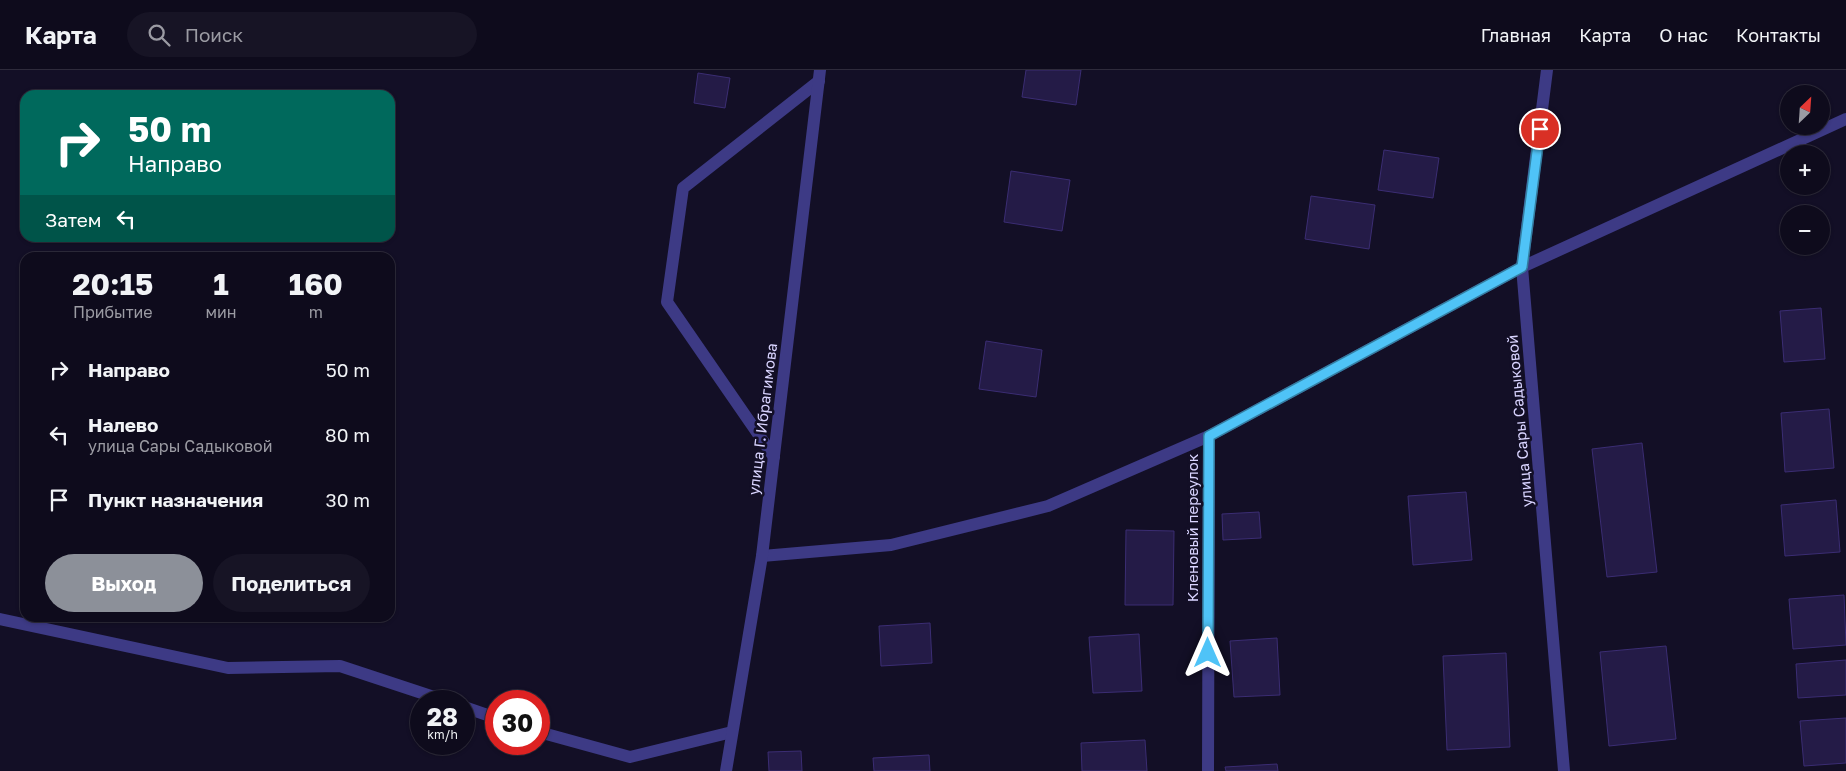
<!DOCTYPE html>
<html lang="ru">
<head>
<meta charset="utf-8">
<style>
	body { margin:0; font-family:"Golos Text",sans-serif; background:#171425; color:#f1f3f6; height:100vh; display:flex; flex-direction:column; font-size:19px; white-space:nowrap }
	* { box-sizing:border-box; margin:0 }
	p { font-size:16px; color:#9b9ba3 }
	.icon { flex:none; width:28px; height:28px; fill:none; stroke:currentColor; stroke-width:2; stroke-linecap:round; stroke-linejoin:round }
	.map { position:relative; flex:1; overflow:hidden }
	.sheet { position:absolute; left:20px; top:182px; width:375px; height:370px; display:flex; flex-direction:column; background:#0e0b1c; border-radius:15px; box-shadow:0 1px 4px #0004,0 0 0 1px #2e2b3b }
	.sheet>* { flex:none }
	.guide { position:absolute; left:20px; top:20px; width:375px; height:152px; border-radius:15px; box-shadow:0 1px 4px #0004,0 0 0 1px #2e2b3b; background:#00695c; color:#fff; overflow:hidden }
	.needle { width:32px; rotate:25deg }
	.fabs { position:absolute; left:1780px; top:15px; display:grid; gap:10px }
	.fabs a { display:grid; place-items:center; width:50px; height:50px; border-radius:50%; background:#0e0b1c; box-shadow:0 1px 4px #0004,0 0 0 1px #2e2b3b; font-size:25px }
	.speed { position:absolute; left:410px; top:620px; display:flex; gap:10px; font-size:25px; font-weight:700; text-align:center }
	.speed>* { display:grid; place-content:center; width:65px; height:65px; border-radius:50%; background:#0e0b1c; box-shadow:0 1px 4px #0004,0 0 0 1px #2e2b3b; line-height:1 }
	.speed small { font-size:12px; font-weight:400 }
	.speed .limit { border:8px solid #d22; background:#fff; color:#111 }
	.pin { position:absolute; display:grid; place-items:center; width:42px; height:42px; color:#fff; margin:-21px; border:2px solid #fff; border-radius:50%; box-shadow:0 1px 5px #0007 }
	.me { position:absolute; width:55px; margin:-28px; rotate:0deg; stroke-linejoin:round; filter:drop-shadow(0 0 4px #0008) }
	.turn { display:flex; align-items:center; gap:18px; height:105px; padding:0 25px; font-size:22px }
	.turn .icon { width:65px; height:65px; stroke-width:2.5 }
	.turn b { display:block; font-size:35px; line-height:42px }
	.then { display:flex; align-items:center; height:48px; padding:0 25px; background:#0003; gap:10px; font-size:19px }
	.eta { display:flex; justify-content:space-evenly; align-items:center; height:85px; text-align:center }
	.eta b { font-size:30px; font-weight:700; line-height:35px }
	.primary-button { display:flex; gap:10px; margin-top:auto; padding:10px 25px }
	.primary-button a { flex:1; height:58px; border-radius:30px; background:#8c9099; color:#fff; font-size:20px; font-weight:700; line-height:58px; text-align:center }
	.primary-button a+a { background:#171425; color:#f1f3f6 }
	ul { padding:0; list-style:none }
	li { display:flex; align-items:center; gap:15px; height:65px; padding:0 25px }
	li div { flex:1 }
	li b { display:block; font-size:19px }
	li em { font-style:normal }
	header { display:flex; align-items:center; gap:30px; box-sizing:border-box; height:70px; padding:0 25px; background:#0e0b1c; border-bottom:1px solid #2e2b3b }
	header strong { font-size:24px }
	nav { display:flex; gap:28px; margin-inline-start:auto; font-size:18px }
	.search { width:350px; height:45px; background:#171425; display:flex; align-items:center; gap:12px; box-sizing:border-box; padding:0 18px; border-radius:28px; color:#9b9ba3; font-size:19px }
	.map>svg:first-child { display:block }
	.building { fill:#241b47; stroke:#3b2d73 }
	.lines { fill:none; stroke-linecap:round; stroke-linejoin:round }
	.service { stroke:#3d3a85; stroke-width:12 }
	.minor { stroke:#3d3a85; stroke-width:12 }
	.tertiary { stroke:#3d3a85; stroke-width:12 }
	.route-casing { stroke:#337fa1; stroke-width:12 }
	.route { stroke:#4fc3f7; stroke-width:9 }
	.labels { text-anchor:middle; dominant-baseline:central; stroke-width:5; stroke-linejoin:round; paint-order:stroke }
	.street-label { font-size:15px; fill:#d9d4ff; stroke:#130f26 }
</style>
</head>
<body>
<header>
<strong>Карта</strong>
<div class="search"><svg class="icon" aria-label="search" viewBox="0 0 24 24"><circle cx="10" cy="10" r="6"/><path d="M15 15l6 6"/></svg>Поиск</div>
<nav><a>Главная</a><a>Карта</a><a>О нас</a><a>Контакты</a></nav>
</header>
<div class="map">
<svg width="1846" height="701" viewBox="0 0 1846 701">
	<rect width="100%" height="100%" fill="#130f26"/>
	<path class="building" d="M1026,0h55l-5,35 -54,-8z
		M698,3l32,5 -5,30 -31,-5z
		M1384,80l55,8 -6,40 -55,-8z
		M1011,101l59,9 -8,51 -58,-9z
		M1311,126l64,9 -6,44 -64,-10z
		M1821,238l4,51 -41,3 -4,-51z
		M986,271l56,9 -6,47 -57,-8z
		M1829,339l5,59 -49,4 -4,-59z
		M1642,373l15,129 -50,5 -15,-128z
		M1466,422l6,68 -59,5 -5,-69z
		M1836,430l4,52 -55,4 -4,-51z
		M1259,442l2,26 -38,2 -1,-26z
		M1126,460l48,1 -1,74h-48z
		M1844,525l2,50 -53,4 -4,-50z
		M930,553l2,40 -51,3 -2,-40z
		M1139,564l3,57 -49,2 -4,-56z
		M1277,568l3,57 -46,2 -4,-56z
		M1666,576l10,93 -67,7 -9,-94z
		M1506,583l4,94 -63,3 -4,-94z
		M1846,590v35l-48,3 -2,-34z
		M1846,648v45l-42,3 -4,-45z
		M1145,670l2,31h-65l-1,-28z
		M801,681l1,20h-33l-1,-19z
		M929,685l1,16h-56l-1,-13z
		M1277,694l1,7h-52l-1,-4z"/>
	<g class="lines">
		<path class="service" d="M774,387l-107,-155 16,-114 136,-107
			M0,549l228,49 112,-2 106,35
			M464,637l32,11
			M539,662l91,25 102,-25"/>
		<path class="minor" d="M1547,0l-25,197 42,504
			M762,486l129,-11 157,-39 161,-70 313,-169 324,-148
			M1208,701l1,-335"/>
		<path class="tertiary" d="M726,701l36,-215 58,-486"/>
	</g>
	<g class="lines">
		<g class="route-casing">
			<path id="route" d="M1208,583l1,-217 313,-169 18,-138"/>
		</g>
		<use href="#route" class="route"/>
	</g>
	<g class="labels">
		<g class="street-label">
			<text transform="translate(762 349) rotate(-83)">улица Г. Ибрагимова</text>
			<text transform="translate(1519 351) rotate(-95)">улица Сары Садыковой</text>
			<text transform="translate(1192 458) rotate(-90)">Кленовый переулок</text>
		</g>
	</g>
</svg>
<div class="fabs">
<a><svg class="needle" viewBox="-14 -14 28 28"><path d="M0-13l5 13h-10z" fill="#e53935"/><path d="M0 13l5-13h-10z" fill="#9b9ba3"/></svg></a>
<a>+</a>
<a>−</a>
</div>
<div class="speed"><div>28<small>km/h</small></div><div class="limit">30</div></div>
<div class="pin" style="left:1540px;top:59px;background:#d93025"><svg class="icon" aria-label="arrive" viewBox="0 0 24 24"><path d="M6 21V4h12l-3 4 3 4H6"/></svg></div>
<svg class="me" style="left:1208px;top:583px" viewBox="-20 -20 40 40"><path d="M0-17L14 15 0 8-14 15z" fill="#4fc3f7" stroke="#fff" stroke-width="4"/></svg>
<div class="guide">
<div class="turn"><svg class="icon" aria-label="right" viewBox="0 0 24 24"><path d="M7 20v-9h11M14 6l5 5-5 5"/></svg><div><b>50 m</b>Направо</div></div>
<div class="then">Затем<svg class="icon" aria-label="left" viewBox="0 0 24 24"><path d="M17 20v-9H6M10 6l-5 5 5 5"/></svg></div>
</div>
<section class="sheet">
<div class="eta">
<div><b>20:15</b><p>Прибытие</p></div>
<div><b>1</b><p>мин</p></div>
<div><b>160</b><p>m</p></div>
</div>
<ul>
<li><svg class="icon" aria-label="right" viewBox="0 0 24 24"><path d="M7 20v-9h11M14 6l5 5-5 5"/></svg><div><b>Направо</b></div><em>50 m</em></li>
<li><svg class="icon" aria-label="left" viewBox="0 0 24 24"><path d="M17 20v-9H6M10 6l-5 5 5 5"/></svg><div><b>Налево</b><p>улица Сары Садыковой</p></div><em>80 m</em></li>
<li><svg class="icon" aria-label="arrive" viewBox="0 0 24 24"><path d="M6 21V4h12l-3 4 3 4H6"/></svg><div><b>Пункт назначения</b></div><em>30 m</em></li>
</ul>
<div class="primary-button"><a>Выход</a><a>Поделиться</a></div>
</section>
</div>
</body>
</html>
